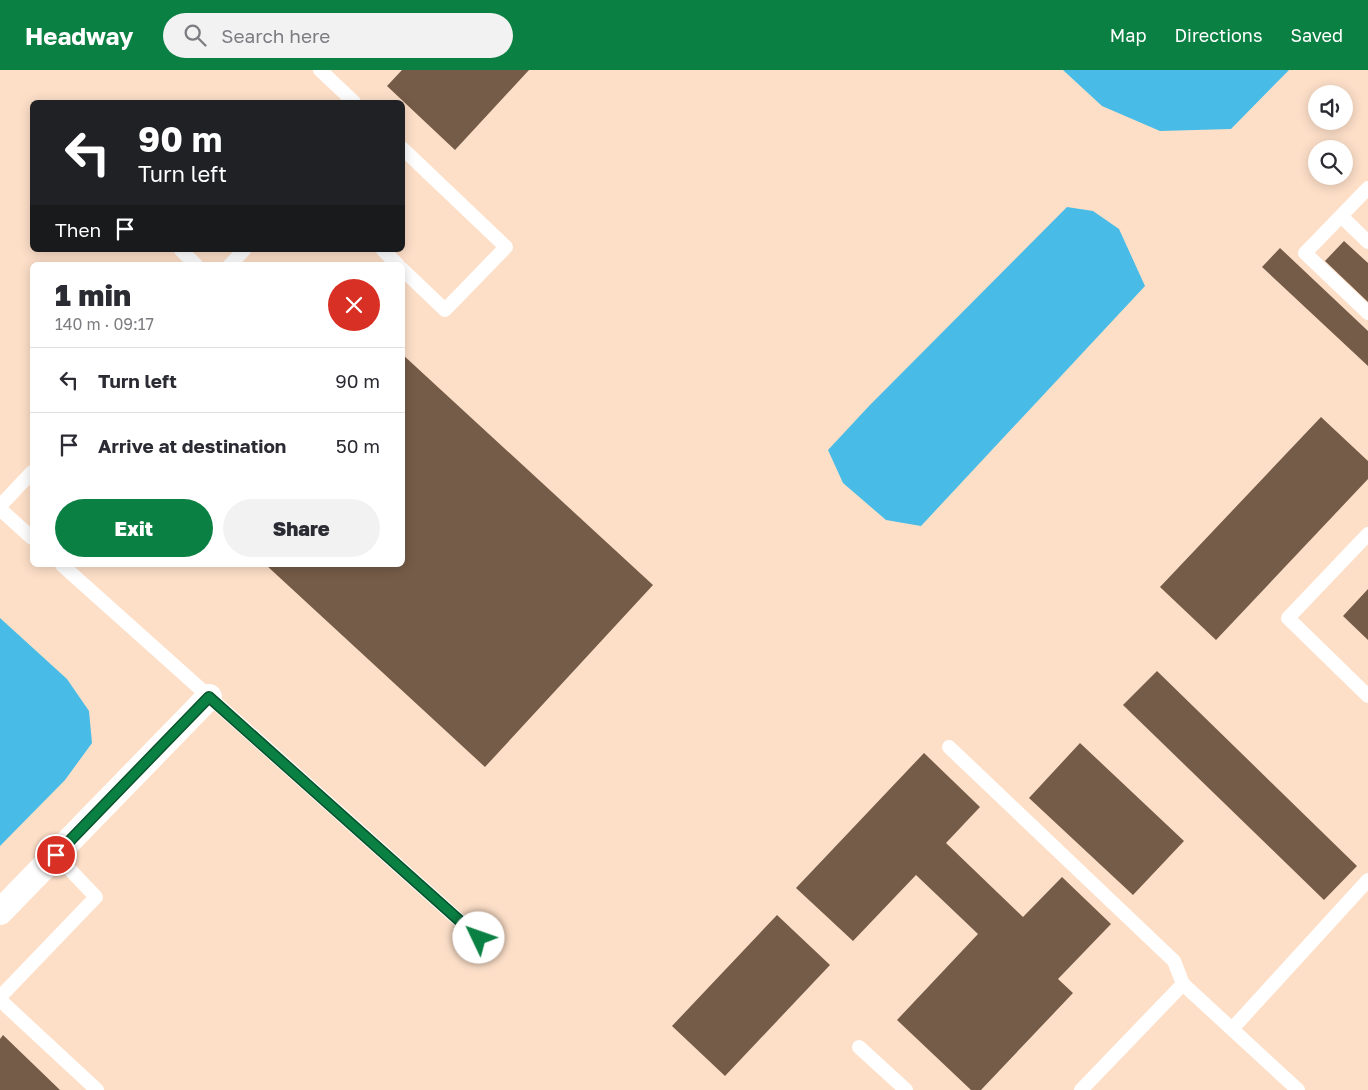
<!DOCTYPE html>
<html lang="en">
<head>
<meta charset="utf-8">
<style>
	body { margin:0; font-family:"Golos Text",sans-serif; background:#f2f2f3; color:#2b2b33; height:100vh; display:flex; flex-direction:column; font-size:19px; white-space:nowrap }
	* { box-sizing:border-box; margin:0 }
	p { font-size:16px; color:#7c7c81 }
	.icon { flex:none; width:28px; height:28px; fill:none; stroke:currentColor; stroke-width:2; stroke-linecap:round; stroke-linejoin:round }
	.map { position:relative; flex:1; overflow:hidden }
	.panel { position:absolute; left:30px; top:192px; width:375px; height:305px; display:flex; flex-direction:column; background:#fff; border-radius:8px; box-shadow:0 2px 12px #0003 }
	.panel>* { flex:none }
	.hud { position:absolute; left:30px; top:30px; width:375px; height:152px; border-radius:8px; box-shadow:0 2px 12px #0003; background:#202124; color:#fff; overflow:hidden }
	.tools { position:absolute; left:1308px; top:15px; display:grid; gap:10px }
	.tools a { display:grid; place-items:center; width:45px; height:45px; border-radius:50%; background:#fff; box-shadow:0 2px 12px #0003; font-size:25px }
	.pin { position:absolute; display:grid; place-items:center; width:42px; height:42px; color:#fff; margin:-21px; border:2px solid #fff; border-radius:50%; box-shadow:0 1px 5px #0007 }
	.me { position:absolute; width:55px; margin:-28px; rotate:312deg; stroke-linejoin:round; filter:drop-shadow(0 0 4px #0008) }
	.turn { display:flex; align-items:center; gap:18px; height:105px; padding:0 25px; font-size:22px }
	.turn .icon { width:65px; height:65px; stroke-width:2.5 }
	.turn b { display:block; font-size:35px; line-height:42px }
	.then { display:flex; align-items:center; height:48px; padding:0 25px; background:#0003; gap:10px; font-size:19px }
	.round { display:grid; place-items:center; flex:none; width:52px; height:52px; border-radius:26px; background:#f2f2f3 }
	.headline { display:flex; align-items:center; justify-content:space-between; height:85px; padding:0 25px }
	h1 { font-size:30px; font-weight:800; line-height:38px }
	.primary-button { display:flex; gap:10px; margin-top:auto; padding:10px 25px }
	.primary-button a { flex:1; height:58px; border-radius:30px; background:#0b8043; color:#fff; font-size:20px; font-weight:800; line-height:58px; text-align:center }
	.primary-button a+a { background:#f2f2f3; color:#2b2b33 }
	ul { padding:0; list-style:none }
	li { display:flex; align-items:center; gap:15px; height:65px; padding:0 25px; border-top:1px solid #e1e1e2 }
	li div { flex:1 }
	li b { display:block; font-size:19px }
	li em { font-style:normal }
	header { display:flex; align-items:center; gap:30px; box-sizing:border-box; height:70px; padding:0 25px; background:#0b8043; color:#fff }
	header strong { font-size:24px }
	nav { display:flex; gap:28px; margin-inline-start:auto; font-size:18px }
	.search { width:350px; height:45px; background:#f2f2f3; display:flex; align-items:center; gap:12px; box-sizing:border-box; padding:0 18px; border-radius:28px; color:#7c7c81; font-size:19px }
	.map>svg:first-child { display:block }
	.water { fill:#48bce6 }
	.building { fill:#755c48 }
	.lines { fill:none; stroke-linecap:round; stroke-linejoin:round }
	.service { stroke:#fff; stroke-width:14 }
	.minor { stroke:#fff; stroke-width:26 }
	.route-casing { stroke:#07532c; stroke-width:12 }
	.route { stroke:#0b8043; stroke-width:9 }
</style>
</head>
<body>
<header>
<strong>Headway</strong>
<div class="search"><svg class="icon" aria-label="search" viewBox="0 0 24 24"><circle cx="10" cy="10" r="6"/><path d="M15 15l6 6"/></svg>Search here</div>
<nav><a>Map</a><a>Directions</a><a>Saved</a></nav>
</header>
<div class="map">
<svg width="1368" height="1020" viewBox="0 0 1368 1020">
	<rect width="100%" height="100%" fill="#fddfc8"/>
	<path class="water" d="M1063,0h226l-58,59 -71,2 -58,-25z
		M1067,137l26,4 26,18 26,57 -224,240 -35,-6 -43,-37 -15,-33 41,-44z
		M0,548l67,61 22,32 3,32 -27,37 -65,66z"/>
	<path class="building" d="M402,0h127l-74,80 -68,-64z
		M1344,171l24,22v39l-43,-41z
		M1280,178l88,83v35l-106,-99z
		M402,284l251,231 -168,182 -219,-202h136z
		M1321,347l47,44v18l-152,161 -56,-53z
		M1368,519v51l-25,-24z
		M1157,601l200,195 -33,34 -201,-195z
		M1080,673l104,98 -51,54 -104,-97z
		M924,683l56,54 -34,36 77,74 39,-40 49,47 -53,55 15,14 -92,97h-10l-74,-70 81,-86 -62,-59 -63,66 -57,-53z
		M777,845l53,50 -105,111 -53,-50z
		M3,965l57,55h-60v-51z"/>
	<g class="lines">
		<path class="service" d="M320,0l34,32
			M402,78l104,99 -61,63 -43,-41
			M1368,118l-63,65 63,60
			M1341,146l27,26
			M181,180l15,15
			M383,180l15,15
			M230,195l14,-15
			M0,436l32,-34
			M0,439l32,29
			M1368,464l-80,84 80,78
			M62,495l417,373
			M949,677l225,214 9,23
			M0,927l96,-100 -40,-42
			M0,930l97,90
			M1232,959l136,-149
			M859,977l47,43
			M1081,1020l102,-106 115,106"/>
		<path class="minor" d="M0,842l209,-215"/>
	</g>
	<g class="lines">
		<g class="route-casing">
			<path id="route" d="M56,785l153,-158 270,241"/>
		</g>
		<use href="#route" class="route"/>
	</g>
</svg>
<div class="tools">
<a><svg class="icon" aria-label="sound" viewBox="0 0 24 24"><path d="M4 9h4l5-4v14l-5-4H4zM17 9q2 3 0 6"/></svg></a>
<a><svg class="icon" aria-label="search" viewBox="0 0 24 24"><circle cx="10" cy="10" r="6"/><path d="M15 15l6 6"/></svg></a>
</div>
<div class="pin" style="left:56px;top:785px;background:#d93025"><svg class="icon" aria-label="arrive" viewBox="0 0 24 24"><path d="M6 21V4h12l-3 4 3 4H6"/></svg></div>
<svg class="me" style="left:479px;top:868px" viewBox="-20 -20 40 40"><circle r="19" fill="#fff"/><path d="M0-13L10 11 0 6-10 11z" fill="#0b8043"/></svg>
<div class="hud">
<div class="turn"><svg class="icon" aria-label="left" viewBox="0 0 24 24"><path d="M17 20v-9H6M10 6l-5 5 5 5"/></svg><div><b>90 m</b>Turn left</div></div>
<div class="then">Then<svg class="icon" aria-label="arrive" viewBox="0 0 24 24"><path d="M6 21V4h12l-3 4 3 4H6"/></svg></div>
</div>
<section class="panel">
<div class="headline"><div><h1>1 min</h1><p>140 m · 09:17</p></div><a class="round" style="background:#d93025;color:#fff"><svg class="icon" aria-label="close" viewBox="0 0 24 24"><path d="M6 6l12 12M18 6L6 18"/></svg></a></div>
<ul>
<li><svg class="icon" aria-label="left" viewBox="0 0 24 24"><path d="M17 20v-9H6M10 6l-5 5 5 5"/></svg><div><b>Turn left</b></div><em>90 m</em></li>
<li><svg class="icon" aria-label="arrive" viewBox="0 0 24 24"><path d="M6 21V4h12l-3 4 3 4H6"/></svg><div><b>Arrive at destination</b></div><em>50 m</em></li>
</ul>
<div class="primary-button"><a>Exit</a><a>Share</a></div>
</section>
</div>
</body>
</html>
